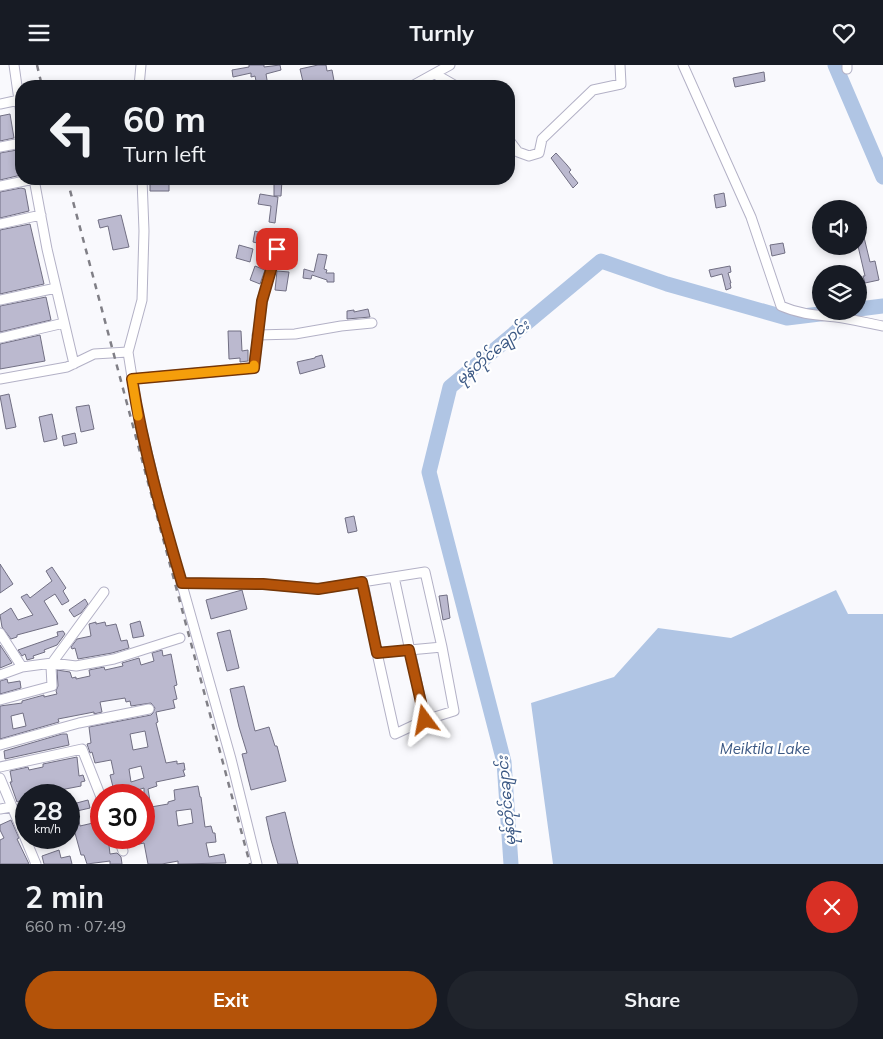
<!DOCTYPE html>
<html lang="en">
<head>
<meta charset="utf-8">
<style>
	body { margin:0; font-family:Mulish,"Noto Sans Myanmar",sans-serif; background:#20242c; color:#f1f3f6; height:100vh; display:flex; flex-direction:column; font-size:19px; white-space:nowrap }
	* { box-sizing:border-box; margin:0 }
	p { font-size:16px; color:#9ea1a6 }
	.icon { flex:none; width:28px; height:28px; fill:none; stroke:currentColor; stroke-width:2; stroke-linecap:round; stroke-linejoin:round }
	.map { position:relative; height:799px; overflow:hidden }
	.panel { display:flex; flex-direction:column; background:#171b24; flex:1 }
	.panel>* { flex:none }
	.guide { position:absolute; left:15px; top:15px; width:500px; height:105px; border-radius:20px; box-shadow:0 2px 8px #0003; background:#171b24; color:#f1f3f6; overflow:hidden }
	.fabs { position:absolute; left:812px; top:135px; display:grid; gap:10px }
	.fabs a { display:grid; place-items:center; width:55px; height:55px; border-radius:50%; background:#171b24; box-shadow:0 2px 8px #0003; font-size:25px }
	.speed { position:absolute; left:15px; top:719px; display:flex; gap:10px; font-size:25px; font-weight:700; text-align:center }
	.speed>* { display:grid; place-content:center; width:65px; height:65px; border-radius:50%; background:#171b24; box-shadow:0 2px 8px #0003; line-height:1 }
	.speed small { font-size:12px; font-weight:400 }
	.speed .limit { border:8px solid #d22; background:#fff; color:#111 }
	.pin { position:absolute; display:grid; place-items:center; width:42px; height:42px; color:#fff; margin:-21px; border-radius:10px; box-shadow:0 2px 8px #0006 }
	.me { position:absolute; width:55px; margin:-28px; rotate:347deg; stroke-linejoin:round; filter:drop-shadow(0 0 4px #0008) }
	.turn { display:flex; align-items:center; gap:18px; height:105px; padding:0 25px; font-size:22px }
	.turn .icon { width:65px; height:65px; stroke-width:2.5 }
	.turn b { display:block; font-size:35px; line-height:42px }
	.round { display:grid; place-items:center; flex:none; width:52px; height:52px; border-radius:26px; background:#20242c }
	.headline { display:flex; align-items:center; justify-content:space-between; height:85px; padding:0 25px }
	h1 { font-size:30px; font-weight:700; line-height:38px }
	.button { display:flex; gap:10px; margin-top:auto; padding:10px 25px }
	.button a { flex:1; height:58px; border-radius:30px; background:#b45309; color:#fff; font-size:20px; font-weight:700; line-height:58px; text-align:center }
	.button a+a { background:#20242c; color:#f1f3f6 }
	header { display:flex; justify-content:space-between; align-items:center; height:65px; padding:0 25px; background:#171b24; font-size:22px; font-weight:700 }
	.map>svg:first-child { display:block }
	.water { fill:#b0c5e4 }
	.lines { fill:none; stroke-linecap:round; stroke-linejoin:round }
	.river { stroke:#b0c5e4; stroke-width:15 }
	.building { fill:#bbb9cf; stroke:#716f83; fill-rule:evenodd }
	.minor-casing { stroke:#b3b1c6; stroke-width:11 }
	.minor { stroke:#fff; stroke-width:9 }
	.rail { stroke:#807f86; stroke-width:2.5; stroke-dasharray:6 6; stroke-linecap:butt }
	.route-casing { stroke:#753606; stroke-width:12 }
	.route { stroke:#b45309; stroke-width:9 }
	.slow { stroke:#f59e0b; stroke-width:9 }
	.labels { text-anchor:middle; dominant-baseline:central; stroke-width:4.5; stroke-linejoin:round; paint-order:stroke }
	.water-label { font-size:15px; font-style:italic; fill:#3b5884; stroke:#fff }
</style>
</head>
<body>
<header><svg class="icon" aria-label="menu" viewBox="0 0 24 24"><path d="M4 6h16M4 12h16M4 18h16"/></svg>Turnly<svg class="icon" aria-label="heart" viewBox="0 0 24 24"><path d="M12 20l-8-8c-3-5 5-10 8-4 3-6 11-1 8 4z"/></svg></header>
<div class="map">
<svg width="883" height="799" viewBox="0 0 883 799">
	<rect width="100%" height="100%" fill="#f9f9fd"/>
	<path class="water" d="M836,525l12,24h35v250h-330l-22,-161 83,-26 44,-49 73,10z"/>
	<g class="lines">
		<path class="river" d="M835,0l48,112
			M859,244l24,-3
			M511,799l-7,-102 -75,-290 21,-85 151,-126 66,23 120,34 57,-7"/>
	</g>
	<path class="building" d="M249,0h15v2l16,-2 1,5 -15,4 2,12h-11l-2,-10 -4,1v-4l-18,4 -1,-7 17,-3z
		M318,0h8l1,6 5,-1 3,16h-31l-4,-17z
		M764,7l1,9 -30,6 -2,-9z
		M10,49l4,24 -14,3v-25z
		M17,85l4,25 -21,5v-27z
		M556,88l11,12 4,5 -2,2 9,11 -5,5 -22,-30z
		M150,115h19v11h-19z
		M274,115h8l-1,16h-7z
		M21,123l4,1 4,22 -29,7v-26z
		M724,128l2,13 -10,2 -2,-13z
		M260,129l18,3 -3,26 -6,-1 2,-16 -13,-2z
		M121,150l8,32 -16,3 -5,-24 -8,2 -2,-8z
		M30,159l14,60 -44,10v-64z
		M862,164l8,33 5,-1 4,19 -14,3 -2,-7h2l-7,-30 1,-16z
		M255,166l13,4 -3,10 -12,-3z
		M285,178l10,2 -3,13 -10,-2z
		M783,178l2,10 -13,3 -2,-11z
		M239,180l14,4 -3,13 -14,-4z
		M318,189l9,1 -3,14 3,1 -1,3h8v9h-7v-2l-15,-5 -1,4 -8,-1 1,-9 10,3z
		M255,201l10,4 -5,14 -10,-4z
		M730,201l1,6 -3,1 3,10h-1l1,5 -5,2 -4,-16 -11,3 -2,-7z
		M277,206l12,1 -3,19 -11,-1z
		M46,232l5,23 -51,12v-26z
		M368,244l2,8 -23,2v-8l7,-1v2z
		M228,266h13l1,20 6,-1v11l-8,1v-4l-11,1z
		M40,270l5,26 -45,8v-25z
		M322,290l3,12 -25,7 -3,-12 18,-4v-1z
		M9,329l7,33 -10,2 -6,-33z
		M89,340l5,24 -13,3 -5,-25z
		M52,349l5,25 -13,3 -5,-25z
		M75,368l2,10 -13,3 -2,-10z
		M354,451l3,15 -9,2 -3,-15z
		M0,499l13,20 -13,9z
		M52,502l14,21 -3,3 6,10 -7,4 -7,-11 -11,7 14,23 -41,11v2l-6,2 -9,-12 -2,-12 11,-7 7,12 15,-5 -12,-18 6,-3 3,4 22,-17 -6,-10z
		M242,525l5,19 -36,10 -5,-19z
		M447,530l3,23 -7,2 -4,-24z
		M85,534l3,5 -7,9 -7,4 -5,-7z
		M140,556l4,15 -11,2 -3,-14z
		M96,557v2l9,-2 1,4 10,-2 5,17 6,-1 2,8 -17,5 -34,6 -3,-11 -3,1 -1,-2 6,-8 14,-3 -2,-12z
		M230,565l9,38 -12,3 -10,-38z
		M63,566l2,3 -8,11 -13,5 1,2 -12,4 1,2 -7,2 -2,-6 -3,2 -4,-6 40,-14 -1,-4z
		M0,580l12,18 -12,5z
		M162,585l1,6 8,-2 6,31 -3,1 3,13 -4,1 2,8 -19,4 2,10 -2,1 10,40 11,-2v3l7,-1 1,7h-2l2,6 -29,6 1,4 -9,3 3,18 17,-3v-2l7,-2 -1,-10 24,-4 2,11h1l4,30 6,-1 2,7h2l1,9 -10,1 3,14 15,-3 2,9 -48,1v-3l-16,3h-14l-4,-21 -9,2 -1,-8h10v-49l-22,7h-7l-5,-20 4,-1 -3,-14 -16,3 -3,-11 -2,1 -3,-9 4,-1 -2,-16 62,-12 2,-2 2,-5 -4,-5 -20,3 -1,-5 -4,1 -1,-4 -25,4 2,10 -8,2v-2l-36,7 1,3 -59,17v-33l22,-3v-2l22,-6v2l13,-3 -1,-3 2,-5 -1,-16 13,2 2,6 4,-1v2l14,-3 -1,-6 15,-3 1,3 18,-4 -1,-3 17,-5 2,7 13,-4 -2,-8zM23,648l3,13 -13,3 -2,-13zM145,666l3,16 -15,3 -3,-16zM141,701l3,12 -13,4 -2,-13zM191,744l2,14 -15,3 -2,-15z
		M7,614l1,4 12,-2 1,7 -21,6v-13z
		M244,621l11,45 14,-4 6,19h2l9,35 -35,9 -9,-36 5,-1 -8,-26 -9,-38z
		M62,669h5l2,11 -64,14 -1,-8z
		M77,692l2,19 4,-1 2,6 -4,1v4l-26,5 -1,-5 -22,5 1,4h-7v3l-9,4 -7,-20h2l-2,-11 18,-4 1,3 14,-3v-3z
		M88,735l2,8 -13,3 3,15 13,-3 -2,-10 10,-2v26h7l2,17 7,-1 4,4 1,7h-12v-3l-23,3 -3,-9h-3l-6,-22 -6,1v-29z
		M285,747l8,33 5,19h-20l-7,-24 -5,-23z
		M11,755l8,18 -2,1 12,25h-29v-24l4,-2 -4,-8v-5z
		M59,785l2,8 9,-2 2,8h-28l-2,-8z"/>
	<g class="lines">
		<g class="minor-casing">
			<path id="minor" d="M14,0l7,49
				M683,0l68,152 30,89c18,8 35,9 55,11 15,2 31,6 47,9
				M847,4v-4
				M435,9l21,12
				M139,21l2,-21
				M412,21l38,-21
				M0,39l19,-4
				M509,75l9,12 11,4 10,-3 3,-14 51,-49 28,-6 -1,-19
				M0,82l21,-4
				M34,114l13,70 27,115
				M0,121l34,-7
				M0,159l41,-9
				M0,235l56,-12
				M257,270l38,-1 46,-8 31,-3
				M0,273l64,-15
				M128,287l10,63 23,95 70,249 26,105
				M0,314l67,-12 27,-13 34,-2 14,-52 2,-69 -2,-52
				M132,314l122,-11 8,-67 19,-66
				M394,512l31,143
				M363,517l14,71 65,-6
				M181,518l82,1 55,5 107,-17 17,75 12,64 -29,9 -30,14 -18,-81
				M0,568l22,34
				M0,610l22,-8 30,-4 24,3 38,-7 66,-21
				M0,635l52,-14 -1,-20 1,-3 52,-71
				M0,680l79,-22 70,-14
				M0,702l82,-18 19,48
				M0,713l36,86
				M0,744l11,-2
				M118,772l5,14"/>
		</g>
		<use href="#minor" class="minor"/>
		<path class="rail" d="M37,0l5,21
			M67,114l183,685"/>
	</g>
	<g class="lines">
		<g class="route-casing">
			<path id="route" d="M277,184l-15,52 -8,67 -122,11c11,69 30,136 50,204l81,1 55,5 44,-7 15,71 32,-3 16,70"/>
		</g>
		<use href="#route" class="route"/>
		<path class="slow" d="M138,351l-6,-37 122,-11v-3"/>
	</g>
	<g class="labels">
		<g class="water-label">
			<text transform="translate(492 287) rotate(-40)">မုန်တိုင်ချောင်း</text>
			<text x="765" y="683">Meiktila Lake</text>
			<text transform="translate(506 736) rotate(-95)">မုန်တိုင်ချောင်း</text>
		</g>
	</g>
</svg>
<div class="fabs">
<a><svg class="icon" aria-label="sound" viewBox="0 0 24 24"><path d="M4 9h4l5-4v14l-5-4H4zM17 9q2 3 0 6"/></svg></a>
<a><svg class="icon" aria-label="layers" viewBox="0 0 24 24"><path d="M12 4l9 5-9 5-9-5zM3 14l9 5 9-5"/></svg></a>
</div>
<div class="speed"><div>28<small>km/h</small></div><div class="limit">30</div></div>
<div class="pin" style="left:277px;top:184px;background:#d93025"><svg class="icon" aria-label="arrive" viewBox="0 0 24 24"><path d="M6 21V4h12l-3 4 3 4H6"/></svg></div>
<svg class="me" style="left:425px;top:655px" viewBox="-20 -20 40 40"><path d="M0-17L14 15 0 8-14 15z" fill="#b45309" stroke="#fff" stroke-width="4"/></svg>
<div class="guide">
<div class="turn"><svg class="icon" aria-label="left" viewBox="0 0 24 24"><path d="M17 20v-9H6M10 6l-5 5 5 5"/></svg><div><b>60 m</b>Turn left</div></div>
</div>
</div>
<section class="panel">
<div class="headline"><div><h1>2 min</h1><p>660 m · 07:49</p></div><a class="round" style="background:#d93025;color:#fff"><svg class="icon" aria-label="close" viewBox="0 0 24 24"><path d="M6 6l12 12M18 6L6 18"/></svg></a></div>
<div class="button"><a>Exit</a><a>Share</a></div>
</section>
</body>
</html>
